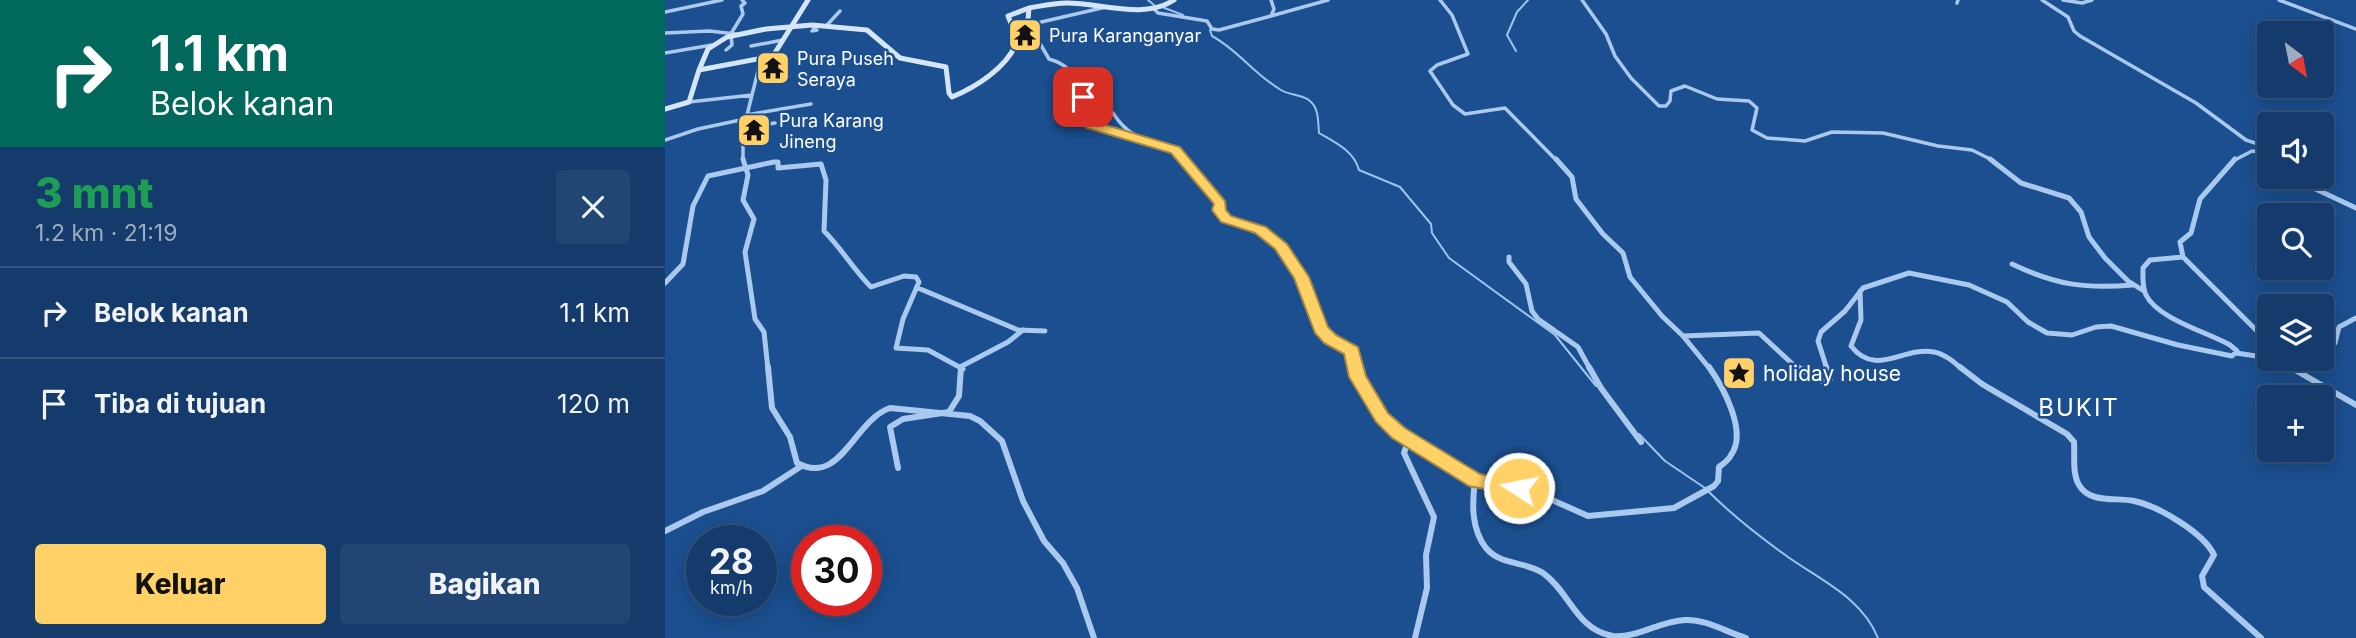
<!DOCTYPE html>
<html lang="id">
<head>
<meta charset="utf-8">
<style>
	body { margin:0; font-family:Inter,sans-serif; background:#214673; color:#f1f3f6; height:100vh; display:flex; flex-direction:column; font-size:26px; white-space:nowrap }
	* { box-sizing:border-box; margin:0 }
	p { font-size:23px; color:#9dadc1 }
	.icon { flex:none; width:38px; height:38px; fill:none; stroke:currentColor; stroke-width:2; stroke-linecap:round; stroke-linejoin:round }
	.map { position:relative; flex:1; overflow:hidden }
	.side { display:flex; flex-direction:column; background:#143b6b; width:665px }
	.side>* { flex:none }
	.banner { background:#00695c; color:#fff; overflow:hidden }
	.needle { width:46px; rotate:148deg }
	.controls { position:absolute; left:1592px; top:21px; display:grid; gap:14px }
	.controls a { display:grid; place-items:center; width:77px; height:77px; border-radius:7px; background:#143b6b; box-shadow:0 4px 18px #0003,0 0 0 2px #33557e; font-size:35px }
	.speed { position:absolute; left:21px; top:525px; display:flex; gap:14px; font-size:35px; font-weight:700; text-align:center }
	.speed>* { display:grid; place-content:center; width:91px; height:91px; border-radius:50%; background:#143b6b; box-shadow:0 4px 18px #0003,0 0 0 2px #33557e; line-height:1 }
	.speed small { font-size:18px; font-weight:400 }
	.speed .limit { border:10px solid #d22; background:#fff; color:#111 }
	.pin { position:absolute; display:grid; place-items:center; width:60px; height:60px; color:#fff; margin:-30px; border-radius:14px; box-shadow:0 4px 10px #0006 }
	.me { position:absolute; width:77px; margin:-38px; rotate:281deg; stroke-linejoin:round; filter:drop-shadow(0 0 5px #0008) }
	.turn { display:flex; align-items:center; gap:24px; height:147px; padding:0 35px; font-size:32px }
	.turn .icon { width:91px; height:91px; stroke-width:2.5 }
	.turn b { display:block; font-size:49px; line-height:60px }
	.round { display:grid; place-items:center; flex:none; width:74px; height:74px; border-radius:7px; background:#214673 }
	.headline { display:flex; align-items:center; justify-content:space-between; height:119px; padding:0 35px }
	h1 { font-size:42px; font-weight:800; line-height:52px; color:#1e9e55 }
	.cta { display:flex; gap:14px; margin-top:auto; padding:14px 35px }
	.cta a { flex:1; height:80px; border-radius:7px; background:#ffd166; color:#111; font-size:28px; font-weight:800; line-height:80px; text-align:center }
	.cta a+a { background:#214673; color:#f1f3f6 }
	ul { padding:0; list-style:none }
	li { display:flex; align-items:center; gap:21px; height:91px; padding:0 35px; border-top:2px solid #33557e }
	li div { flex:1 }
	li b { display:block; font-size:26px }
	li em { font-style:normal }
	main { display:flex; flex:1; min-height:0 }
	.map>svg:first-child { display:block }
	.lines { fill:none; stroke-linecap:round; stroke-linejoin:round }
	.stream { stroke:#9cc4f0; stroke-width:2 }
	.street-far2 { stroke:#a9c9ee; stroke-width:3.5 }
	.street-far1 { stroke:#a9c9ee; stroke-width:5 }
	.street { stroke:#a9c9ee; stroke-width:6 }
	.secondary { stroke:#d6e6fa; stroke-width:5 }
	.route { fill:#ffd166; stroke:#a68842; stroke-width:2 }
	.labels { text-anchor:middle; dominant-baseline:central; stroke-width:5; stroke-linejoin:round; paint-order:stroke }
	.far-poi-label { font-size:18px; fill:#fff; stroke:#1b4f8f; text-anchor:start }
	.poi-label { font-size:21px; fill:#fff; stroke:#1b4f8f; text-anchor:start }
	.quarter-label { font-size:24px; letter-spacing:2px; fill:#fff; stroke:#1b4f8f }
</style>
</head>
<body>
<main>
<section class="side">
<div class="banner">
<div class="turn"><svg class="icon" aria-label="right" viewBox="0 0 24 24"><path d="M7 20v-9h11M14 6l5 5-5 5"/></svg><div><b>1.1 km</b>Belok kanan</div></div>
</div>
<div class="headline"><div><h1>3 mnt</h1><p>1.2 km · 21:19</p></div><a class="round"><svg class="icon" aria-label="close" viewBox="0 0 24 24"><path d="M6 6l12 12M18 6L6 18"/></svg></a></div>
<ul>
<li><svg class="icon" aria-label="right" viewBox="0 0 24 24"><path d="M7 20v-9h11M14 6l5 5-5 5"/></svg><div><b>Belok kanan</b></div><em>1.1 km</em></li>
<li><svg class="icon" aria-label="arrive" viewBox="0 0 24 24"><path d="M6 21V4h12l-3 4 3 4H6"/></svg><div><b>Tiba di tujuan</b></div><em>120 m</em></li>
</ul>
<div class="cta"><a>Keluar</a><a>Bagikan</a></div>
</section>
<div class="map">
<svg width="1691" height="638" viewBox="0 0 1691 638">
	<rect width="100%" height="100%" fill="#1b4f8f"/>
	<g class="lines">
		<path class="stream" d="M483,0l6,5
			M497,7l21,8
			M545,30l2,6c26,14 43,39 69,54 9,6 23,4 30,12 8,7 7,21 8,31 16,9 35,18 40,37l41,17 31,37 1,9 17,25 106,77 41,51
			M851,51l-9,-16 10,-23 11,-12
			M974,434l26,27 40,27
			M1044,492c24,24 51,45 79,65 34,24 74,41 90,81"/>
		<path class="street-far2" d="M775,0l12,15 16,39 -31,11 -7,6 23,34 12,9 40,-6 52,53
			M917,0l24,34 9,22 16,22 28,28h7l4,-5 1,-10 14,-5 32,13 32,2 8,7 -5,22 15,8 38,3 27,-9 51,1 55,13 34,4 22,11
			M1377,0l26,17 6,14 6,5 116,67 50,37 24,8
			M1398,0l19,3 10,-3
			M1614,0l77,29
			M1292,3l1,-3
			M441,7l-69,16 -6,5 18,31c20,6 23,12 26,32l11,9 -8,14 17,13 34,9
			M488,8l5,5 49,8 5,8 7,1 52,-14 3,-7 -3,-9
			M0,12l57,-12
			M606,16l57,-16
			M152,25l-5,6 5,-1
			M162,25l13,-14
			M67,32l11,-18 -2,-8 4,-3 -3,-3
			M0,33l44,-2 27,3
			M86,46l32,-6
			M61,50l6,-5 -1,-10
			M0,53l47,-8
			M24,102l63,-7
			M81,115l65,-11
			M421,119l27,-6c25,39 48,19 75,48
			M78,128l32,-5
			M0,140l33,-11 47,-10
			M1593,152l12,9
			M78,161v-30l18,-72
			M1568,161l19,-10 18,3"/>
		<path class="street-far1" d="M78,159l5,16 -5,25 11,19 -9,33 10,67 9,13 4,37
			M521,159l35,44 -3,7 11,12 32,8 18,14 22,33 20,52 9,10 22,12 3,18
			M891,159l16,18 4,22 27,35 20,19 7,24 32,39 21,20
			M1325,159l31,24 48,15 12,14 8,25 16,21 23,23 16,10
			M1602,159l3,2
			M1625,177l66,31
			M844,257v5l17,22 6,27 6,8 40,28 12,22
			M1518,257l87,87
			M1347,264c44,21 73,25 121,21
			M0,283l18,-19 10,-58 15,-30 66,-14h4v6l43,-4 5,16 -2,51c18,18 29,38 47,56l33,-11 12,1 3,5 -16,37 -7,29 32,2 35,19
			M253,288l100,42 27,1
			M1195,291l1,29 -10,26c25,32 52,0 83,6 11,2 20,10 28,17
			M1657,349l13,-6 4,-16 17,-9
			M1571,353l34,5
			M1617,359l10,10
			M297,366l46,-24 15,-12
			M1045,369l-27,-33 76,-3 39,36
			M1162,369l-9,-28 3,-9 24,-21 18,-23 46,-15 60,12 38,17 21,20 19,11 25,2 24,-8 15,-1 67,19 54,11 5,-5 -7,-6c-23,-13 -72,-26 -84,-50 -4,-8 -3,-18 -3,-27l7,-8 33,-3 -3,-15 11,-9 9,-34 35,-40"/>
		<path class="street" d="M103,367l4,41 18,29 7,26c44,24 57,-43 93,-55l80,8 10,5 22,20 21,60 21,40 19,22 14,25 17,50
			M690,367l24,45 29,29
			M924,367l12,21 40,54
			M1132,367l29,16 4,-4 -4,-12
			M1295,367l22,17 85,50 7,8c1,14 -2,31 5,43 11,19 37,12 55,16 24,5 70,32 80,54l-12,21 2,11 57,51
			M1625,367l66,38
			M233,468l-8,-41 13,-8 46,-7 10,-16 2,-29
			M810,481c-3,22 -4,48 11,67 15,18 39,13 57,25 27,19 33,57 70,63 25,2 47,-15 72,-16 21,-1 41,12 61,18
			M0,531l38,-19 60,-21 37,-24
			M750,638l12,-50 -1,-33 8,-38 -30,-64 4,-12 10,3 57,37 23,2 43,12 47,21 86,-8 40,-22 4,-5 1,-14c4,-3 10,-7 12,-12 17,-23 -8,-68 -22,-88"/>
		<path class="secondary" d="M348,28l-5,-12 21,-8
			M34,70l9,-21 19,-12 39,-8 46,-4 55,5 33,28 46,9 3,26 3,4c24,-10 54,-29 64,-53l-3,-16 15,-8 1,-12c12,-2 25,-5 38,-5 34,0 77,17 107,-3
			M0,109l24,-7 10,-32 74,-14 35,-56"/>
	</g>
	<path class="route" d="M413,95l10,2 3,5 -7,11 12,9 84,25 45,54 1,9 5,6 35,11 21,17 22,33 19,50 8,8 22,12 8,29 22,37 17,15 75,46 46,9 3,5 -3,6 -7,2 -50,-10 -77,-48 -16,-16 -27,-45 -5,-23 -20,-11 -9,-10 -21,-55 -19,-29 -20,-16 -34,-11 -9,-12 2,-6 -43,-51 -84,-25 -16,-15 8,-11z"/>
	<defs>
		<g id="temple-square" transform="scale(1.75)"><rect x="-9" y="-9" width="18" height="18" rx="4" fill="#ffd166" stroke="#1b4f8f"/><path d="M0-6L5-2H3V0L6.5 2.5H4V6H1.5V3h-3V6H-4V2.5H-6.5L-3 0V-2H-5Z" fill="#111"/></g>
		<g id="sight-square" transform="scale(1.75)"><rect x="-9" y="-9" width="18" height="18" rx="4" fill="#ffd166" stroke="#1b4f8f"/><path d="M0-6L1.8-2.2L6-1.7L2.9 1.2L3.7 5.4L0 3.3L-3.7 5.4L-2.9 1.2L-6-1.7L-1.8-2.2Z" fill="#111"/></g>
	</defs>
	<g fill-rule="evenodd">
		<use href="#temple-square" x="360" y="35"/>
		<use href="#temple-square" x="108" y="68"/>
		<use href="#temple-square" x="89" y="130"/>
		<use href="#sight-square" x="1074" y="373"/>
	</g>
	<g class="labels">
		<g class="far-poi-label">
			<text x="384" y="35">Pura Karanganyar</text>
			<text x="132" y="58">Pura Puseh<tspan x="132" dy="21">Seraya</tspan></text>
			<text x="114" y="120">Pura Karang<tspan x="114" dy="21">Jineng</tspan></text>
		</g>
		<g class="poi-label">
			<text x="1098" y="373">holiday house</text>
		</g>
		<g class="quarter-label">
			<text x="1414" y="407">BUKIT</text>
		</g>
	</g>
</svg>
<div class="controls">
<a><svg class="needle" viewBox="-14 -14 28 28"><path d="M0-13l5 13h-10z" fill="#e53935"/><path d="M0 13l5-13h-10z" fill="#9dadc1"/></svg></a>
<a><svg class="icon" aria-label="sound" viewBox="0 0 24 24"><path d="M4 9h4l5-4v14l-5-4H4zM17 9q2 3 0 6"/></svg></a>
<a><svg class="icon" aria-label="search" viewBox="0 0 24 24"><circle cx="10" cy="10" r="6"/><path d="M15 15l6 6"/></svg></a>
<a><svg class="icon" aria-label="layers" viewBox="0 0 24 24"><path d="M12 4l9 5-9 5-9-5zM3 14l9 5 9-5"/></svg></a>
<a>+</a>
</div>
<div class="speed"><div>28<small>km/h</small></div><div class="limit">30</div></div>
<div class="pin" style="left:418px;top:97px;background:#d93025"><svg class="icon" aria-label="arrive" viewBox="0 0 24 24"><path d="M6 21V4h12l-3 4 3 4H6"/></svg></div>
<svg class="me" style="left:854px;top:488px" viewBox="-20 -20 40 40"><circle r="17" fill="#ffd166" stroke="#fff" stroke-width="3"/><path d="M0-11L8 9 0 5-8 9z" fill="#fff"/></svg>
</div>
</main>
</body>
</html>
